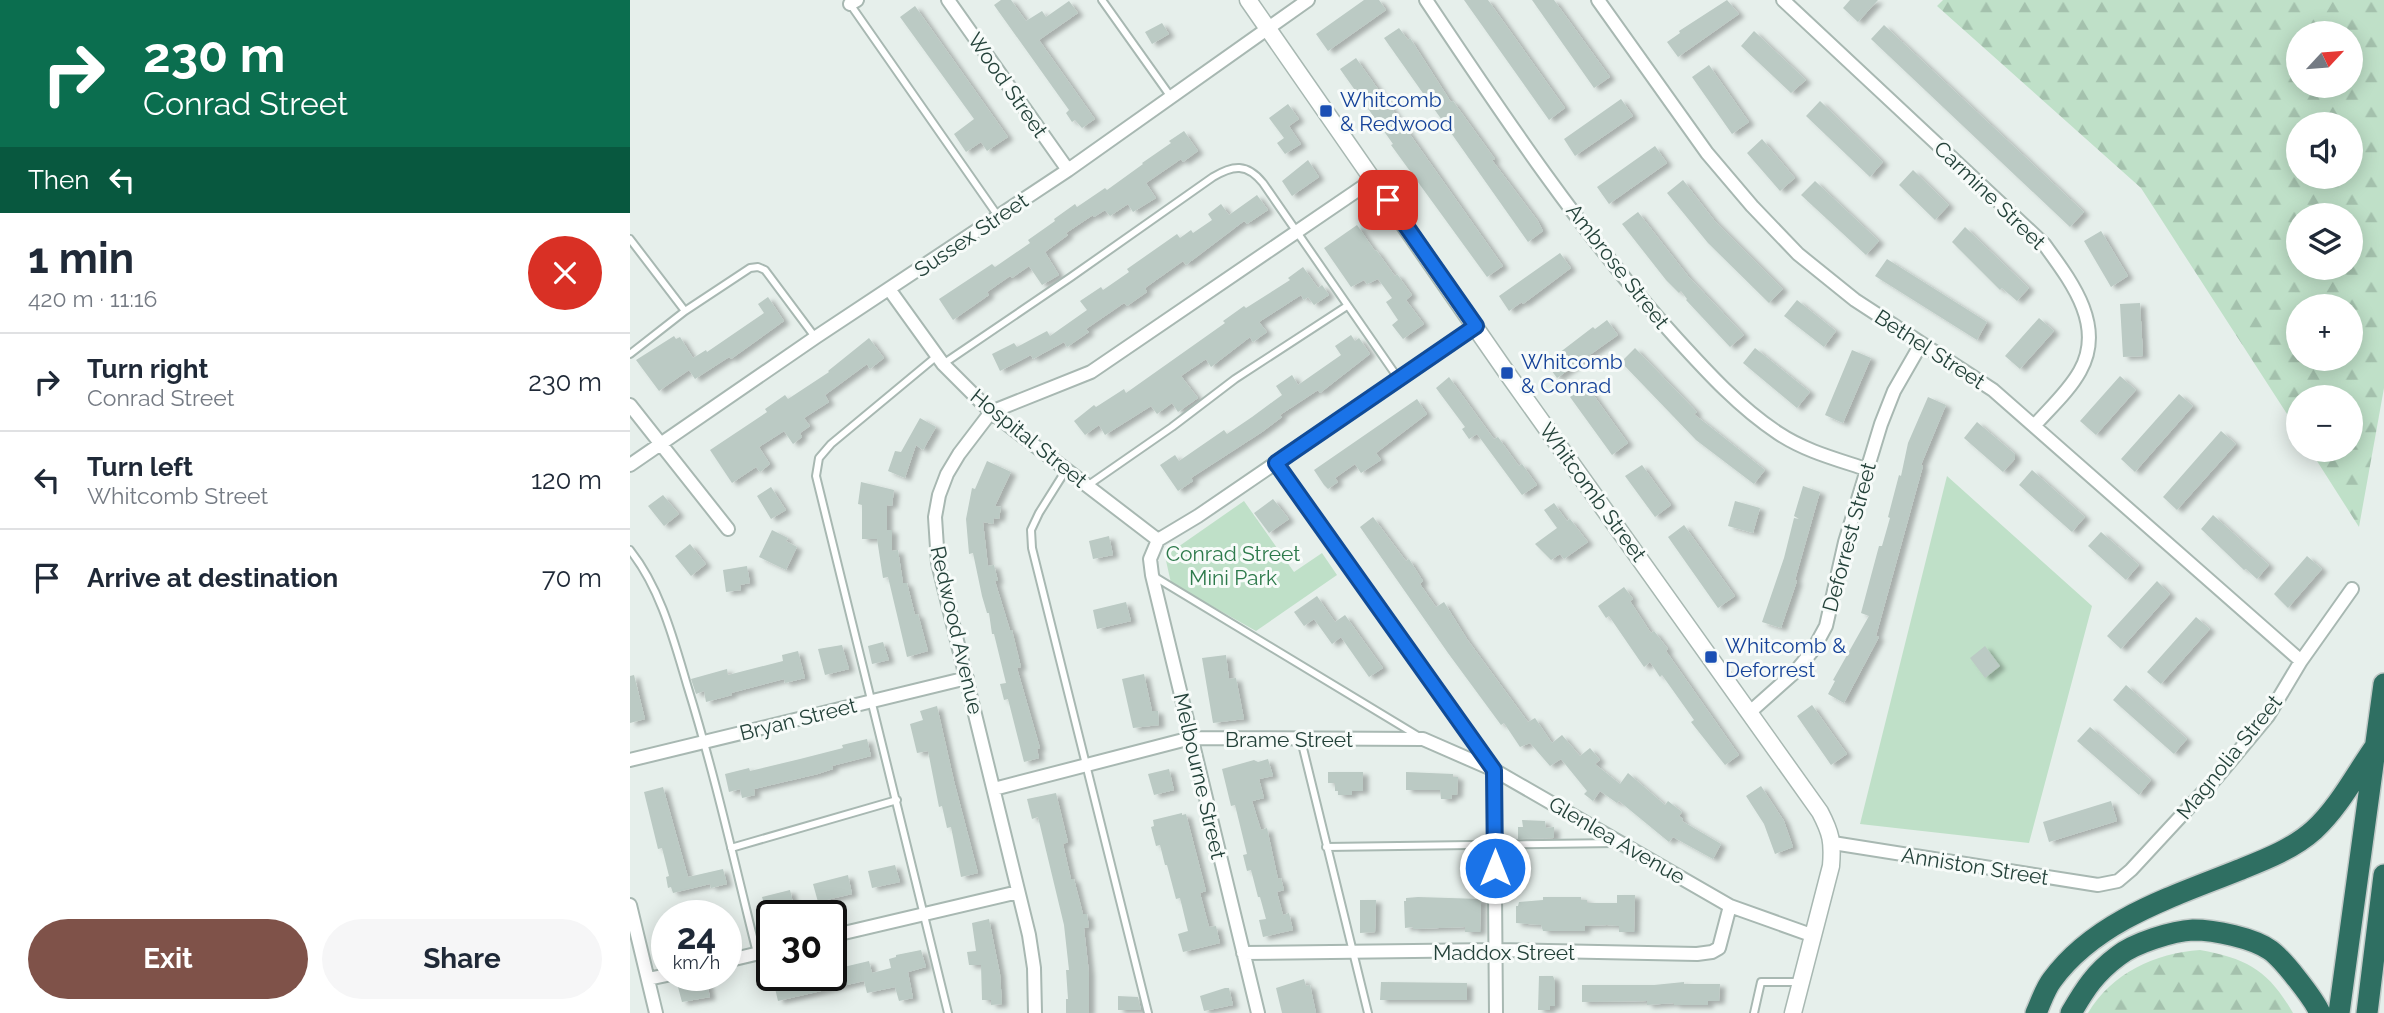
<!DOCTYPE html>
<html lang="en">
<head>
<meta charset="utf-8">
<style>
	body { margin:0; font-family:Raleway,sans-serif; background:#f6f6f7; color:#1f2937; height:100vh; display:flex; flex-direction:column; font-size:26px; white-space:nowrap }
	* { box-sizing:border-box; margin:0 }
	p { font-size:23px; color:#747a83 }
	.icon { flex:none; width:38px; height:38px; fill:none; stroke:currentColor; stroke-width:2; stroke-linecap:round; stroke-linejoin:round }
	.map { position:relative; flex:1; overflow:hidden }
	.panel { display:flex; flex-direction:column; background:#fff; width:630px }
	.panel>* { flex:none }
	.guide { background:#0b6e4f; color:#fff; overflow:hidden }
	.needle { width:46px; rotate:64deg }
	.buttons { position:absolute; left:1656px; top:21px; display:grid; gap:14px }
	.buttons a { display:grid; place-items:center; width:77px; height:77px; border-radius:50%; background:#fff; box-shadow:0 4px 18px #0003; font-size:35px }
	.speed { position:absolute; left:21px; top:900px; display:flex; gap:14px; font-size:35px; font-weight:700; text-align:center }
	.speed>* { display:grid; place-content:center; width:91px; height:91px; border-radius:50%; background:#fff; box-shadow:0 4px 18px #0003; line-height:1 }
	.speed small { font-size:18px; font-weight:400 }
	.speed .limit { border:4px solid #111; border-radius:10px; background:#fff; color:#111 }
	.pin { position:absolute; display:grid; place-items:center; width:60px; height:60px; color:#fff; margin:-30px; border-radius:14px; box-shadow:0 4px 10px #0006 }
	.me { position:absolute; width:77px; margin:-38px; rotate:0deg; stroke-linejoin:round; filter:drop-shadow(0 0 5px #0008) }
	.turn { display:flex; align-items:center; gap:24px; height:147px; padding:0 28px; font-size:32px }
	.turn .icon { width:91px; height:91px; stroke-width:2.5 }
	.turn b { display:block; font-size:49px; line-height:60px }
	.then { display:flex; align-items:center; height:66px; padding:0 28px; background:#0003; gap:14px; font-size:26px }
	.round { display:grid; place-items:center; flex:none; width:74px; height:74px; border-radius:37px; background:#f6f6f7 }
	.overview { display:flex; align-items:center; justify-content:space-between; height:119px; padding:0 28px }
	h1 { font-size:42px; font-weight:700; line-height:52px }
	.button { display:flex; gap:14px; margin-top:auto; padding:14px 28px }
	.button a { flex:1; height:80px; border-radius:42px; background:#7f5249; color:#fff; font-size:28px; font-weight:700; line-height:80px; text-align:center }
	.button a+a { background:#f6f6f7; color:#1f2937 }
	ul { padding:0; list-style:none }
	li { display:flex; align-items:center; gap:21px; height:98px; padding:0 28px; border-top:2px solid #e0e1e3 }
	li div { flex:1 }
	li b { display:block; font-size:26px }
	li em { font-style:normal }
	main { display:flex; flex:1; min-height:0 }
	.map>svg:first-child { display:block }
	.forest { fill:url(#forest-firs); fill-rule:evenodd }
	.park { fill:#bfe0c8 }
	.building { fill:#bbcac4; filter:url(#shadow) }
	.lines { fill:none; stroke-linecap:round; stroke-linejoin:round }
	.service-casing { stroke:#a8b8b2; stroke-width:10 }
	.minor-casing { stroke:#a8b8b2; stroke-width:16 }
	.tertiary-casing { stroke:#a8b8b2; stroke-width:19 }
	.motorway-casing { stroke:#c2cac8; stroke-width:24 }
	.service { stroke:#fff; stroke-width:6 }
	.minor { stroke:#fff; stroke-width:12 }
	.tertiary { stroke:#fff; stroke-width:16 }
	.motorway { stroke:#2f6f62; stroke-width:21 }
	.route-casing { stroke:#114b97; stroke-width:18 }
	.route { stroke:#1a73e8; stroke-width:12 }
	.transit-dot { fill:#1a4fb4; stroke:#f7fbf9; stroke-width:2.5 }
	.labels { text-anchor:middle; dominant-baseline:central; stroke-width:6; stroke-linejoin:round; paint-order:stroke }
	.street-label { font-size:21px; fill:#24423a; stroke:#f7fbf9 }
	.transit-label { font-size:21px; fill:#164399; stroke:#f7fbf9; text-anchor:start }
	.park-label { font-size:21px; fill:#2d7a4b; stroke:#f7fbf9 }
</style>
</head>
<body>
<main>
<section class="panel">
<div class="guide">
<div class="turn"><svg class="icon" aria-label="right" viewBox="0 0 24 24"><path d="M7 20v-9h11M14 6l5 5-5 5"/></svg><div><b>230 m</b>Conrad Street</div></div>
<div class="then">Then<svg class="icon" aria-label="left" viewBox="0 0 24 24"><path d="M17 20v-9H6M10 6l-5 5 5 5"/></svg></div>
</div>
<div class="overview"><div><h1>1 min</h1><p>420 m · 11:16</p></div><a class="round" style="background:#d93025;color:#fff"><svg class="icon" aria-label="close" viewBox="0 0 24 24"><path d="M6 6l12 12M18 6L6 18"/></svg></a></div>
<ul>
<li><svg class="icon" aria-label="right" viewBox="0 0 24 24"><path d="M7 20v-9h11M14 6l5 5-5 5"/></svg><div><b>Turn right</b><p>Conrad Street</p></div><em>230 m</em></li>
<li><svg class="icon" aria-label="left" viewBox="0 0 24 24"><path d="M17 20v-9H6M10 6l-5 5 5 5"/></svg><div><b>Turn left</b><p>Whitcomb Street</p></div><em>120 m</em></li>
<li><svg class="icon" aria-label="arrive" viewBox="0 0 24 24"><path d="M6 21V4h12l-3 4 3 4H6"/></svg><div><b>Arrive at destination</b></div><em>70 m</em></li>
</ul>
<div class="button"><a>Exit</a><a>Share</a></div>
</section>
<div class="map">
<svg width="1754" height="1013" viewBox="0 0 1754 1013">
	<defs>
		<pattern id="forest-firs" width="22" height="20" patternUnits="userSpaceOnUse" patternTransform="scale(1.75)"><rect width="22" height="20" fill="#bfe0c8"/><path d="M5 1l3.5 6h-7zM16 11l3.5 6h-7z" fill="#a4c1ad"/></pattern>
		<filter id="shadow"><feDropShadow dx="5.5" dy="3" stdDeviation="2" flood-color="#0004"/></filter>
	</defs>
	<rect width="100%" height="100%" fill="#e6efeb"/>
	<path class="forest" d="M1313,0h441v388l-25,139 -49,-77h40v-53h-52v34l-157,-243 -204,-182zM1668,33h52v53h-52zM1668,124h52v53h-52zM1668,215h52v53h-52zM1668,306h52v53h-52z
		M1570,950c48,9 68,20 93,63h-205c24,-40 67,-60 112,-63z"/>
	<path class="park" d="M1317,476l145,130 -63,237 -169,-19z
		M614,501l50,71 28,-19 15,22 -81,56 -85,-48 -6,-27z"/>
	<path class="building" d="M371,0h10l15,21 16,-10 4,6 23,-16 9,12 -39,27 56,79 -13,9 -7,-8 -3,2 -6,-9 3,-3 -75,-105z
		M734,0h15l7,10 -58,41 -12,-17z
		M834,0h24l77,108 -16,12z
		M902,0h22l56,77 -16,11z
		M1097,0l12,14 -61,43 -11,-15 13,-9 -1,-2z
		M1220,0h28l-20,22 -15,-14z
		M285,6l93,131 -21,14 -6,-9 -15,10 -12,-18 20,-15 -74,-102z
		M532,23l7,11 -17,10 -7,-12z
		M1254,25l200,187 -14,15 -199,-188z
		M769,28l9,12 2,-2 41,64 2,-1 42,58 -3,1 46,61 5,10 -15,11 -144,-204z
		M1124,31l52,49 -15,13 -50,-47z
		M726,58l147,208 -16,11 -96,-132 2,-1 -53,-75z
		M1079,65l40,57 -17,12 -40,-57z
		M991,99l12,17 -58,40 -11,-17z
		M1190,101l63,61 -13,15 -64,-61z
		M658,104l11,15 -10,7 12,18 -16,10 -8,-11 7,-5 -15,-20z
		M554,131l14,20 -15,11 -2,-3 -35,24 10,15 -23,14 -5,-8 -18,12 -5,-6 -11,7 -1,-2 -27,18 2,2 -23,17 14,23 -17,10 -13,-19 -17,12 -2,-2 -23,16 2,3 -36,25 -14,-21 53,-35 3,3 35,-24 -2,-3 27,-19 -1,-2 21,-15 2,3 28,-19 2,2 36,-26 -1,-1 29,-20 -2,-2z
		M1132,139l33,39 -15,13 -33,-38z
		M1025,146l12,17 -58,41 -12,-17z
		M678,160l11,17 -27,19 -10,-15z
		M1283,170l36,35 -14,15 -36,-35z
		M1053,180l31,40 69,69 -14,14 -61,-60 -41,-50z
		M1185,181l64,60 -13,14 -65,-60z
		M627,195l11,15 -21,14 -3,-3 -58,44 -3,-4 -38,27 2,4 -20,14 -3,-3 -38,26 3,3 -22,15 -3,-5 -31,17 -2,-4 -31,16 -8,-17 22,-11 3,4 30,-16 3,5 37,-26 -7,-9 21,-14 2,3 26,-18 -2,-3 50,-35 3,4 11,-8 2,3 19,-13 -4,-6 13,-10 8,11z
		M1008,212l50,64 56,59 -14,12 -44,-47 1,-1 -6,-8 -2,2 -13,-13 -44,-56z
		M727,225l18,26 1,-1 19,26 2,-2 15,21 -6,5 18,24 -21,15 -11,-14 6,-5 -12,-18 6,-4 -14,-19 -11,5 -3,-4 -13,7 -27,-39z
		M1335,227l64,61 -12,13 -15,-13 -2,2 -48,-48z
		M1471,231l27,45 -17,11 -27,-46z
		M930,253l11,15 -48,36 -1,-2 -13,9 -10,-15z
		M1257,259l100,63 -10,18 -102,-64z
		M673,267l15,21 4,-3 7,10 -15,10 -6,-8 -4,3 -3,-5 -42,27 8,10 -14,10 -3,-5 -39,30 -5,-8 -25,17 17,22 -20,14 -6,-9 -15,11 -6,-8 -46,29 -6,-10 -14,10 -11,-14 20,-16 2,2 28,-18 2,4 99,-70 -2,-2 21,-15 2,2 44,-28 -2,-2z
		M138,297l16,24 -53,38 -2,-2 -34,22 -6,-9 -30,21 -23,-31 38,-24 2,3 4,-2 13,21 13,-8 1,2 57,-39 -6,-9z
		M1167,300l39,31 -12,16 -40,-31z
		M1510,303l3,53 -20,1 -3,-53z
		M1409,318l15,13 -34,38 -15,-13z
		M977,320l11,15 -61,43 -11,-15 47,-36 2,2z
		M721,335l4,6 4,-3 11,16 -50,39 -2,-3 -38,25 2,2 -20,15 -71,46 2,3 -15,10 -18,-26 15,-10 4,6 45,-31 3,4 25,-17 30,-22 -6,-9 16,-11 6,10 43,-30 -6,-9z
		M239,338l15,20 -14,11 -3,-5 -42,31 4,7 -25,16 6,8 -10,7 2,4 -9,7 -9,-13 -25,16 11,17 -10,8 -4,-5 -24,16 -22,-33 57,-38 -2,-3 20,-14 3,4 41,-27 -1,-1z
		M1005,348l62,64 -3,2 71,56 -11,14 -58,-44 -75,-78z
		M1125,348l55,44 -13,16 -54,-45z
		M1222,350l19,8 -28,65 -18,-8z
		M1490,376l16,14 -40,45 -16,-14z
		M819,377l45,62 4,-2 21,29 3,-2 15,21 -15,10 -45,-61 -8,5 -7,-10 3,-2 -29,-39z
		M957,386l41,57 -16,12 -42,-58z
		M1549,394l14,12 -58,66 -14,-13z
		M1298,397l18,8 -25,60 2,1 -47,170 3,1 -35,66 -16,-9 7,-13 -2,-1 36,-64 -8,-3 18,-67h3l8,-28 -2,-1 11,-42 2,1 7,-33z
		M787,399l10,15 -51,39 5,7 -20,13 -6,-9 -20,14 3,4 -10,7 -4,-4 -10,-15z
		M290,418l16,9 -13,23 -7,-5 -11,33 -17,-7 7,-20 6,1z
		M1347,422l38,32v5l-12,13 -39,-34z
		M1591,431l15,13 -59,66 -14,-13z
		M357,461l24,11 -16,34 6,1 -2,12 -5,-1 -1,6 -10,-2 5,44 6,-1 4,16h-3l15,49h2l9,37 -4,1 23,80 -3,1 2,9 -15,4 -16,-63 -4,1 -4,-16 6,-1 -12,-49h-2l-3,-21h-2l-5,-17 -9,-43 -4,1 -3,-35 6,-31 3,1z
		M1012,465l29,40 -16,12 -30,-41z
		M1402,470l53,47 -13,15 -53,-47z
		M231,482l33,8 -2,16 -5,-1v25h5v21l6,-1 5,33h4l8,32 3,-1 10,37 -21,6 -19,-80 -5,1 -6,-39h-15v-34l-4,-1z
		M1173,486l17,6 -25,88 2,1 -16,47 -19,-6 22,-64 10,-40 5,1 -5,-3z
		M141,487l15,23 -15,9 -14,-23z
		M33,495l16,19 -15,12 -16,-20z
		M643,499l16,20 -20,14 -15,-20z
		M1105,501l25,7 -7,25 -25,-7z
		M924,503l13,18 3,-2 18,23 -24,17 -4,-5 -9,6 -16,-16 22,-16 -13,-18z
		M1583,515l56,50 -12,14 -11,-10 -2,1 -43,-41z
		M743,517l33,44 3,-2 14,22 -3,3 16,23 8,-5 23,37 61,83 7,-4 17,25 10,-8 18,21 10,-8 10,12 -5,4 25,20 8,-11 37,32 3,-4 14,11 -3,4 4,3 -1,2 39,23 -8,15 -40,-22 -4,5 -50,-41 -2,2 -17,-12 -7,10 -9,-7 3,-3 -26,-32 -11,7 -20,-23 -10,4 -16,-24 -3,2 -53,-72 -88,-126z
		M1054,525l51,71 -17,12 -50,-71z
		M142,530l16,8 -2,3 11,6 -11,23 -27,-13z
		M1471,532l38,33 -13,15 -38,-34z
		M479,536l4,19 -20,4 -4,-18z
		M60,544l16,20 -15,12 -16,-20z
		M1677,556l15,13 -34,39 -14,-14z
		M117,566l3,17 -10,2 1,5 -15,2 -3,-22z
		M1527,581l13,13 -49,55 -14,-13z
		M994,587l9,12 -3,2 21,32 3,-2 14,18 -2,2 73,104 -14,10 -34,-43 3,-2 -32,-45 -2,2 -10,-15 -6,5 -35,-51 -3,2 -8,-12z
		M687,596l18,26 10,-7 38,53 -14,9 -28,-40 -9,7 -18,-25 -10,7 -10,-14z
		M496,602l5,19 -34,8 -4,-19z
		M1566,617l14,12 -49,55 -14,-12z
		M253,642l6,18 -17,4 -4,-18z
		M212,645l7,24 -24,6 -7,-26z
		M1355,646l15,20 -15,12 -15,-20z
		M168,651l7,27 -20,5 -1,-4 -53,14 1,2 -26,7 -2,-11 -8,3 -5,-15 36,-10 1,6 55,-14 -1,-6z
		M596,655l3,24 7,-1 8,41 -31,4 -11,-65z
		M514,674l8,37h6l1,14 -26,3 -11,-49z
		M4,675l11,44 -15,4v-47z
		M1496,685l61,54 -13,15 -61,-54z
		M1182,705l35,49 -16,11 -34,-49z
		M307,706l17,75 24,92 -17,4 -10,-50 -4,1 -5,-22 -3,1 -11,-56 -11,2 -7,-29 13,-4 -3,-9z
		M1460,727l61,53 -12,15 -62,-54z
		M237,739l4,17 -39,10 1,3 -15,5 -64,15 1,6 -13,3 -2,-9 -11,3 -4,-18 24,-6 1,3 50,-12 43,-11 -1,-3z
		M638,759l5,17 -14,3 5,19 -12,3 9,29 6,-2 11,51 3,-1 3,12 -7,2 6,23 6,-2 4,17 -30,7 -4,-17 7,-1 -6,-22h-2l-7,-27 -4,1 -4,-16 4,-1 -12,-49 -4,1 -9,-37 32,-9 4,2z
		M539,769l5,21 -20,5 -6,-21z
		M698,772h35v19h-11v4h-14v-4h-3v-8h-7z
		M776,772l47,2v3h5l-1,18h-5l-1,4h-10l-1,-9h-34z
		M1131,786l23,35 9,26 -18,7 -11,-30 -18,-28z
		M33,787l25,90 35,-8 4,15 -16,4 -1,-4 -37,9 -2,-6 -3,1 -2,-11 3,-1 -7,-28 -4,1 -14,-57z
		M426,793l12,49 -5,2 8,35h3l9,35h4l2,13 -5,1 5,45v40h-23v-14h2l-2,-29h3l-5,-45 -26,-108 -6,2 -5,-20z
		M1481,801l6,20 -68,21 -6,-20z
		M552,813v2l4,-1 20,77 -6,2 9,34 7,-1 4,17 -37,9 -5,-18 10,-3 -8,-33 -4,1 -9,-34h-2l-5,-20 -4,1 -5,-19 3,-1 -1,-6z
		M892,820l23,1 1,7 8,-1v11l-36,1v-12h5z
		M265,865l5,17 -28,6 -4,-17z
		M218,875l4,19 -34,8 -5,-18z
		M160,890l4,17 -27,7 -5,-17z
		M987,895h18l-1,37h-15v-6l-12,-1 -22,1v5h-42l-2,-6 -25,-2v-17h2l1,-4 24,-2v-3h38v3h6v3h30z
		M788,897l63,2 -1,33h-15v-5l-52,2v-2l-8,1 -1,-27h2v-3z
		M730,900h16l-1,32 -15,1z
		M359,919l11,55 2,30 -11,1v-5h-9l-1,-35h-12l-2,-13 9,-1 -4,-28z
		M291,950l5,17 -18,5 5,26 -14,3 -4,-14 -28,6 -3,-12 -86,20 -4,-17 39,-9h18v-5l38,-9 3,12 19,-5 -2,-9 7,-2v-2z
		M909,976h14l2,5v25h-5v4h-12z
		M76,979l4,18 -28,5 -4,-15z
		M674,979l2,7 4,-1 6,28h-34l-6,-25z
		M751,982l86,1v17h-87z
		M1054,982v2h36l-1,17h-11v4h-34v-2l-27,2v-4l-65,1v-17h72z
		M595,988h4l4,17 -29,6 -4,-15z
		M488,996l20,1 3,13h-23z"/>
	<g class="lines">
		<g class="service-casing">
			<path id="service" d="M472,0l69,97
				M220,4l148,212
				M0,239l55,72 -55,43
				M55,311l65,-43 8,-1 7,3 50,67
				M307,356l-106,88 -12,14 -3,18 132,537
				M313,364l128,-87 142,-100c20,-12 34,-14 50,6l135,195
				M436,470l-27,43 -8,17 1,18 116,465
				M457,486l85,-59 63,-48 112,-73
				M0,550c31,39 44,91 58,138 27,87 47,177 69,265
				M525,577l263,159
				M671,740l67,273
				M696,847l290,-4
				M101,848l166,-48
				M1124,1013l7,-31h39"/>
		</g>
		<g class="minor-casing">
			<path id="minor" d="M318,0l120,170
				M796,0c76,114 158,237 251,339 31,34 62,68 101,94 27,18 58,26 88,36
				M968,0l109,153 45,53 46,48 57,46 138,90 308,271
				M1153,0l261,244c26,36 62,81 36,127 -11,20 -30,37 -45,54
				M220,4l7,-4
				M259,289l54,75 48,48 167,128
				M0,405l98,124
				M646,463l218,307 2,243
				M0,465l186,-128 252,-167 240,-170
				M528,540l-8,19 2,16 106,438
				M528,540l40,-24 278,-190
				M1120,712l46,-41 17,-21 13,-24 19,-84 36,-118 13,-33 27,-47
				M0,760l337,-82
				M364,789l197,-51 232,1 71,31 236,136 84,30
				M1203,843l265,42 20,-4 13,-11 87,-94 50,-60 33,-55 51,-72
				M0,905l26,108
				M201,936l187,-44
				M613,953l252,-3 202,4 15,-2 7,-4 11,-42
				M96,961l46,-11
				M18,979l19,-4
				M405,1013l-1,-45 -5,-33 -91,-372 -3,-46 4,-22 8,-21 12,-20 32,-42 100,-40 283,-193"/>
		</g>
		<g class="tertiary-casing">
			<path id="tertiary" d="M618,0l259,373 313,439c11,21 13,30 11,54l-38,147"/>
		</g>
		<g class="motorway-casing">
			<path id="motorway" d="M1406,1013c5,-11 9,-24 16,-33 44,-60 120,-83 187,-110 25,-10 54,-21 75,-40 26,-24 43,-58 63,-86
				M1441,1013c14,-24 24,-40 47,-57 16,-13 55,-25 75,-26 22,0 60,8 77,20 13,9 44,49 50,63
				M1709,1013l45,-329
				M1737,1013l17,-138"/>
		</g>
		<use href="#service" class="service"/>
		<use href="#minor" class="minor"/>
		<use href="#tertiary" class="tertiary"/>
		<use href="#motorway" class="motorway"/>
	</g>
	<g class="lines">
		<g class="route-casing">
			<path id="route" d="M758,200l88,126 -200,137 218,307 1,98"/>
		</g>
		<use href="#route" class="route"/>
	</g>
	<g class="transit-dot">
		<rect x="689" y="104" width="14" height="14" rx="3.5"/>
		<rect x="870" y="366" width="14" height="14" rx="3.5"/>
		<rect x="1074" y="650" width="14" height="14" rx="3.5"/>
	</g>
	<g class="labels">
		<g class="street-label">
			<text transform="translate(378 85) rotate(55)">Wood Street</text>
			<text transform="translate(1360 195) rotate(44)">Carmine Street</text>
			<text transform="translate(341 235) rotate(-34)">Sussex Street</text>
			<text transform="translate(988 266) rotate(52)">Ambrose Street</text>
			<text transform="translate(1300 349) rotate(33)">Bethel Street</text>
			<text transform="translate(399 438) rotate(39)">Hospital Street</text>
			<text transform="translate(963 492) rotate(54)">Whitcomb Street</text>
			<text transform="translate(1219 537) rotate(-75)">Deforrest Street</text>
			<text transform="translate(327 630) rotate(77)">Redwood Avenue</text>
			<text transform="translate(168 719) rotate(-14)">Bryan Street</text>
			<text x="659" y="739">Brame Street</text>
			<text transform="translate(1599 757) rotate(-51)">Magnolia Street</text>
			<text transform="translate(570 776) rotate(77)">Melbourne Street</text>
			<text transform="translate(987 840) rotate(30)">Glenlea Avenue</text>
			<text transform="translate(1345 866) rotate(9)">Anniston Street</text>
			<text x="874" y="952">Maddox Street</text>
		</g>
		<g class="transit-label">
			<text x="710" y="99">Whitcomb<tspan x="710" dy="24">&amp; Redwood</tspan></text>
			<text x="891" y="361">Whitcomb<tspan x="891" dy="24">&amp; Conrad</tspan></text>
			<text x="1095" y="645">Whitcomb &amp;<tspan x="1095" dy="24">Deforrest</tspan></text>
		</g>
		<g class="park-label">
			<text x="603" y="553">Conrad Street<tspan x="603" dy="24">Mini Park</tspan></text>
		</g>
	</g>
</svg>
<div class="buttons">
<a><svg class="needle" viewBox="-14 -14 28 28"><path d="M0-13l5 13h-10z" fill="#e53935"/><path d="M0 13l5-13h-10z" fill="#747a83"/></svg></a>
<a><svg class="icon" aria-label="sound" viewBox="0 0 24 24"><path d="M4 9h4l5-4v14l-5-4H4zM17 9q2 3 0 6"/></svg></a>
<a><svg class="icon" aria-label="layers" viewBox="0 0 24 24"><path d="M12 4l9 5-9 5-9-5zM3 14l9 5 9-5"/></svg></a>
<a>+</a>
<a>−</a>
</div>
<div class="speed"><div>24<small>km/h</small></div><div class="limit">30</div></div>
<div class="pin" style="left:758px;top:200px;background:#d93025"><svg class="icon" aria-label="arrive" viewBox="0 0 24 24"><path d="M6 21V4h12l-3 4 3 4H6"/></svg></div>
<svg class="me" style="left:865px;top:868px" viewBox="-20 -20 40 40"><circle r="17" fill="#1a73e8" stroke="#fff" stroke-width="3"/><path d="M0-11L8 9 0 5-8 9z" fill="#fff"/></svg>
</div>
</main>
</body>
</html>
